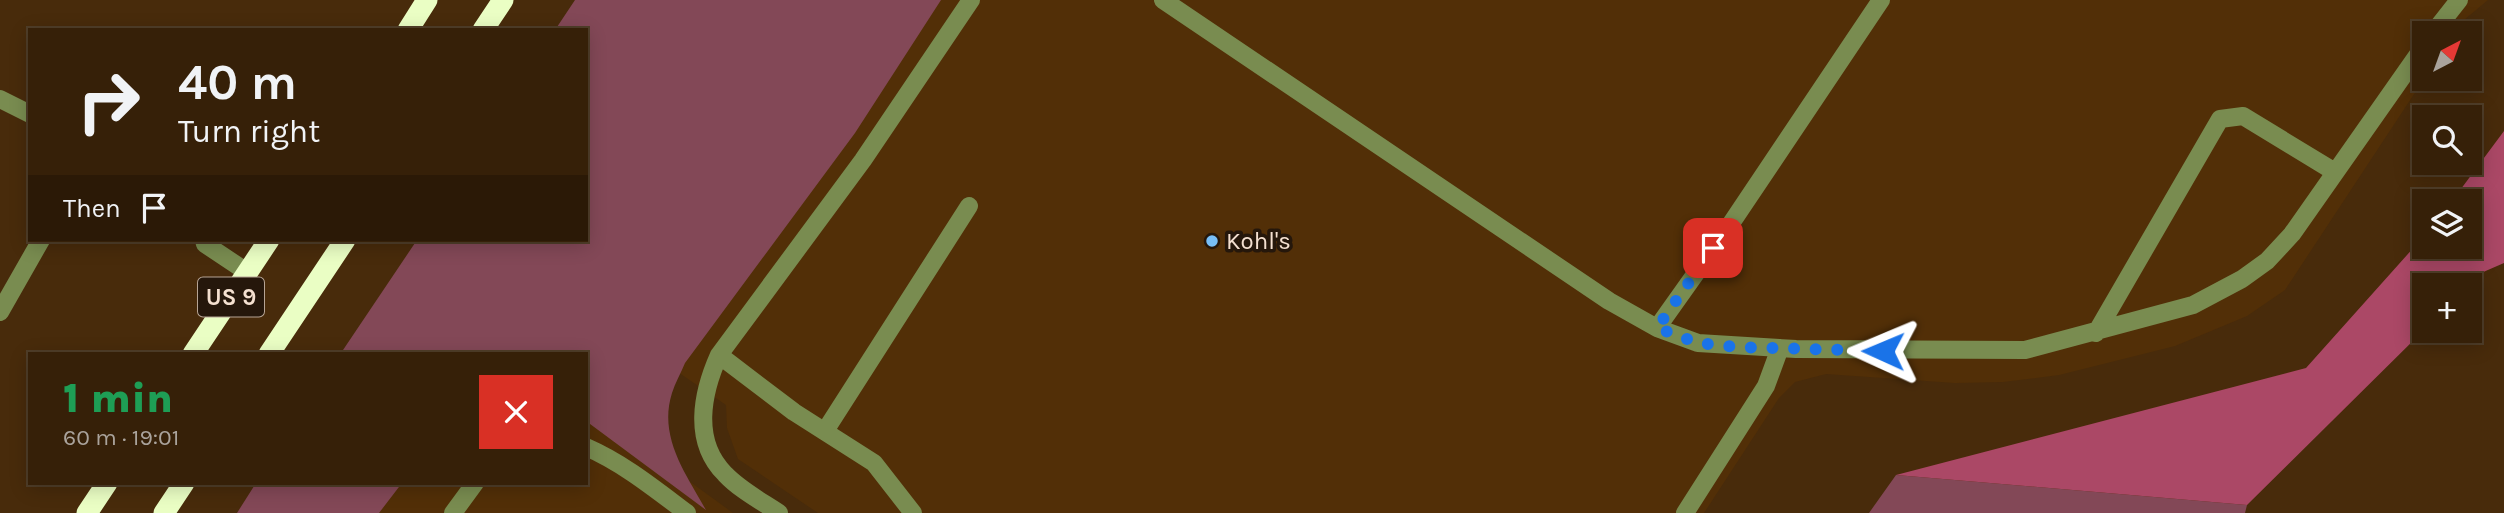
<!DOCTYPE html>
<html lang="en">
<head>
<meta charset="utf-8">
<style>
	body { margin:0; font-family:Karla,sans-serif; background:#412d16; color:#f1f3f6; height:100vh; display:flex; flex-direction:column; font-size:26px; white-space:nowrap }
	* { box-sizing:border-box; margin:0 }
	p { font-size:23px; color:#aaa39c }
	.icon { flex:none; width:38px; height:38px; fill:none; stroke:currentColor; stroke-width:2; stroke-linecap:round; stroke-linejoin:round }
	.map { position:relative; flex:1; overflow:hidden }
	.details { position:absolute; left:28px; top:352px; width:560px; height:133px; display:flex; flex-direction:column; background:#362008; border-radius:0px; box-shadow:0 4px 18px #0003,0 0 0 2px #503e29 }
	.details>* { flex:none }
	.banner { position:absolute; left:28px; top:28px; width:560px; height:214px; border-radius:0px; box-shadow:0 4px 18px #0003,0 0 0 2px #503e29; background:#362008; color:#f1f3f6; overflow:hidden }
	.needle { width:46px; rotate:41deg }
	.tools { position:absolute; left:2412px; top:21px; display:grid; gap:14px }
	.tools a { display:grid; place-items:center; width:70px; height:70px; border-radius:0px; background:#362008; box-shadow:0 4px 18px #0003,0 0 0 2px #503e29; font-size:35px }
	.pin { position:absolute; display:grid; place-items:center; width:60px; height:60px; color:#fff; margin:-30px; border-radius:14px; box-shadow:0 4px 10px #0006 }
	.me { position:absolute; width:77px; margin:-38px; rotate:271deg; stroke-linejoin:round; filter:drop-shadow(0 0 5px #0008) }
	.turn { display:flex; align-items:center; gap:24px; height:147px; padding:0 35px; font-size:32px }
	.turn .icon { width:91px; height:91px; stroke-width:2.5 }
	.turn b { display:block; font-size:49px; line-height:60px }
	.then { display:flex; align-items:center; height:66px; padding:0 35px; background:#0003; gap:14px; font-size:26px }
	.round { display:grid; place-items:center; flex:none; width:74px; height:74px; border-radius:0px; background:#412d16 }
	.summary { display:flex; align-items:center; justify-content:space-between; height:119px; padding:0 35px }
	h1 { font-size:42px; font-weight:800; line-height:52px; color:#1e9e55 }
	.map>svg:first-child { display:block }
	.built { fill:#522f07 }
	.green { fill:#834857 }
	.forest { fill:#ab4866 }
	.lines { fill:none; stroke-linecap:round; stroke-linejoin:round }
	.minor { stroke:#798c50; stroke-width:18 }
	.highway { stroke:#eafec4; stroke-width:21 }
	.route { stroke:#1a73e8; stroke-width:12; stroke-dasharray:0 21.6 }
	.poi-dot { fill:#78bff7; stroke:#25170b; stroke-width:2.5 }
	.labels { text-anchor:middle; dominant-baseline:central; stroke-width:7; stroke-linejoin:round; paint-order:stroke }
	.shield { fill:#25170b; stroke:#b6a495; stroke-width:2 }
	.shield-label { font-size:23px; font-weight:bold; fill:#f4e0d0 }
	.poi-label { font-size:24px; fill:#f4e0d0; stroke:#25170b; text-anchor:start }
</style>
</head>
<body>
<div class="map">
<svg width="2504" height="513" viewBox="0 0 2504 513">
	<rect width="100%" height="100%" fill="#482b0b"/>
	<path class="built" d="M601,0h1887l-24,20 -9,13h-31v46l-139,211 -38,26 -72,30 -116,29 -56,7 -48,1 -129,-9 -31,8 -16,16 -75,115h-886l-80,-54 -11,-31 -1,-23 -241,-165h101v-210z
		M586,406l147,107h-442l24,-30h271z"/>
	<path class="green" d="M575,0h366l-86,133 -170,230c-4,10 -10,20 -13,30 -14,44 14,81 34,117l-120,-89v-67l-245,-1 76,-113h169v-210h-31z
		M1896,475l351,30 -2,8h-376z
		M256,483h146l-23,30h-142z"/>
	<path class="forest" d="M2504,131v132l-23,10 -12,12h-45v45l-177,175 -351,-30 410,-107 118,-132v11h45v-46h-17z"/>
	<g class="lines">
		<path class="minor" d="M1163,0l446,301 48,27 41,15 98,6 229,1 168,-45 49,-26 25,-18 25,-27 132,-188
			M2433,33l26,-33
			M0,99l30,15
			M204,240l1,4 42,28
			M0,312l41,-72
			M1657,328l71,-100 153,-228
			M2096,333l124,-214 23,-3 92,56
			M719,355l75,57 80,51 39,50
			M825,431l144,-225
			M586,447c37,16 69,42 101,66
			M453,513l22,-30
			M779,513c-18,-12 -39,-23 -54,-39 -33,-33 -23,-81 -6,-119l144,-195 108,-160
			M1685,513l81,-127 14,-38"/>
		<path class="highway" d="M408,30l19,-30
			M483,30l20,-30
			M193,354l76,-114
			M269,354l76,-114
			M87,513l20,-30
			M164,513l20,-30"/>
	</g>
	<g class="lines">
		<path class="route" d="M1713,248l-56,80 41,15 38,4 147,4"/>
	</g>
	<circle class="poi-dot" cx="1212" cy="241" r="7"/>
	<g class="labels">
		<rect class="shield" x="198" y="277.5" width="66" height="39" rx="5"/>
		<g class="shield-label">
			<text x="231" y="297">US 9</text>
		</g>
		<g class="poi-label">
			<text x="1226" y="241">Kohl's</text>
		</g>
	</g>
</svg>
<div class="tools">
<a><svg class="needle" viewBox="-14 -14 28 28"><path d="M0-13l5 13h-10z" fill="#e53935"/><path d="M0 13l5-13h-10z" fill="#aaa39c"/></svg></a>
<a><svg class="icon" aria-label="search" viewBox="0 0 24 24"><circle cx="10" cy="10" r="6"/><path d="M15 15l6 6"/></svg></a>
<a><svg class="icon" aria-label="layers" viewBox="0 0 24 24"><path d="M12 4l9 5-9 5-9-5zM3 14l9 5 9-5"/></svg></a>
<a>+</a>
</div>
<div class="pin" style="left:1713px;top:248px;background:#d93025"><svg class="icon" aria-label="arrive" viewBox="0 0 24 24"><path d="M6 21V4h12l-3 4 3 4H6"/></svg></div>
<svg class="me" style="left:1883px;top:351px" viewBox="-20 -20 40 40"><path d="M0-17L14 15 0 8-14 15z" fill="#1a73e8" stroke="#fff" stroke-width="4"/></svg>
<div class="banner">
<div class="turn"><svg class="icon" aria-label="right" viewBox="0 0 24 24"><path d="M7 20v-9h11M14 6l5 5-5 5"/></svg><div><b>40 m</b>Turn right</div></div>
<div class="then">Then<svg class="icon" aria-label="arrive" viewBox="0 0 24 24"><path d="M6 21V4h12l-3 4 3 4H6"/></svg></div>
</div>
<section class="details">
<div class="summary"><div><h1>1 min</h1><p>60 m · 19:01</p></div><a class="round" style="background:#d93025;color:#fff"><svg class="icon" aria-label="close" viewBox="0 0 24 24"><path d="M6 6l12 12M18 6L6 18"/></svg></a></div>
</section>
</div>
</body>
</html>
